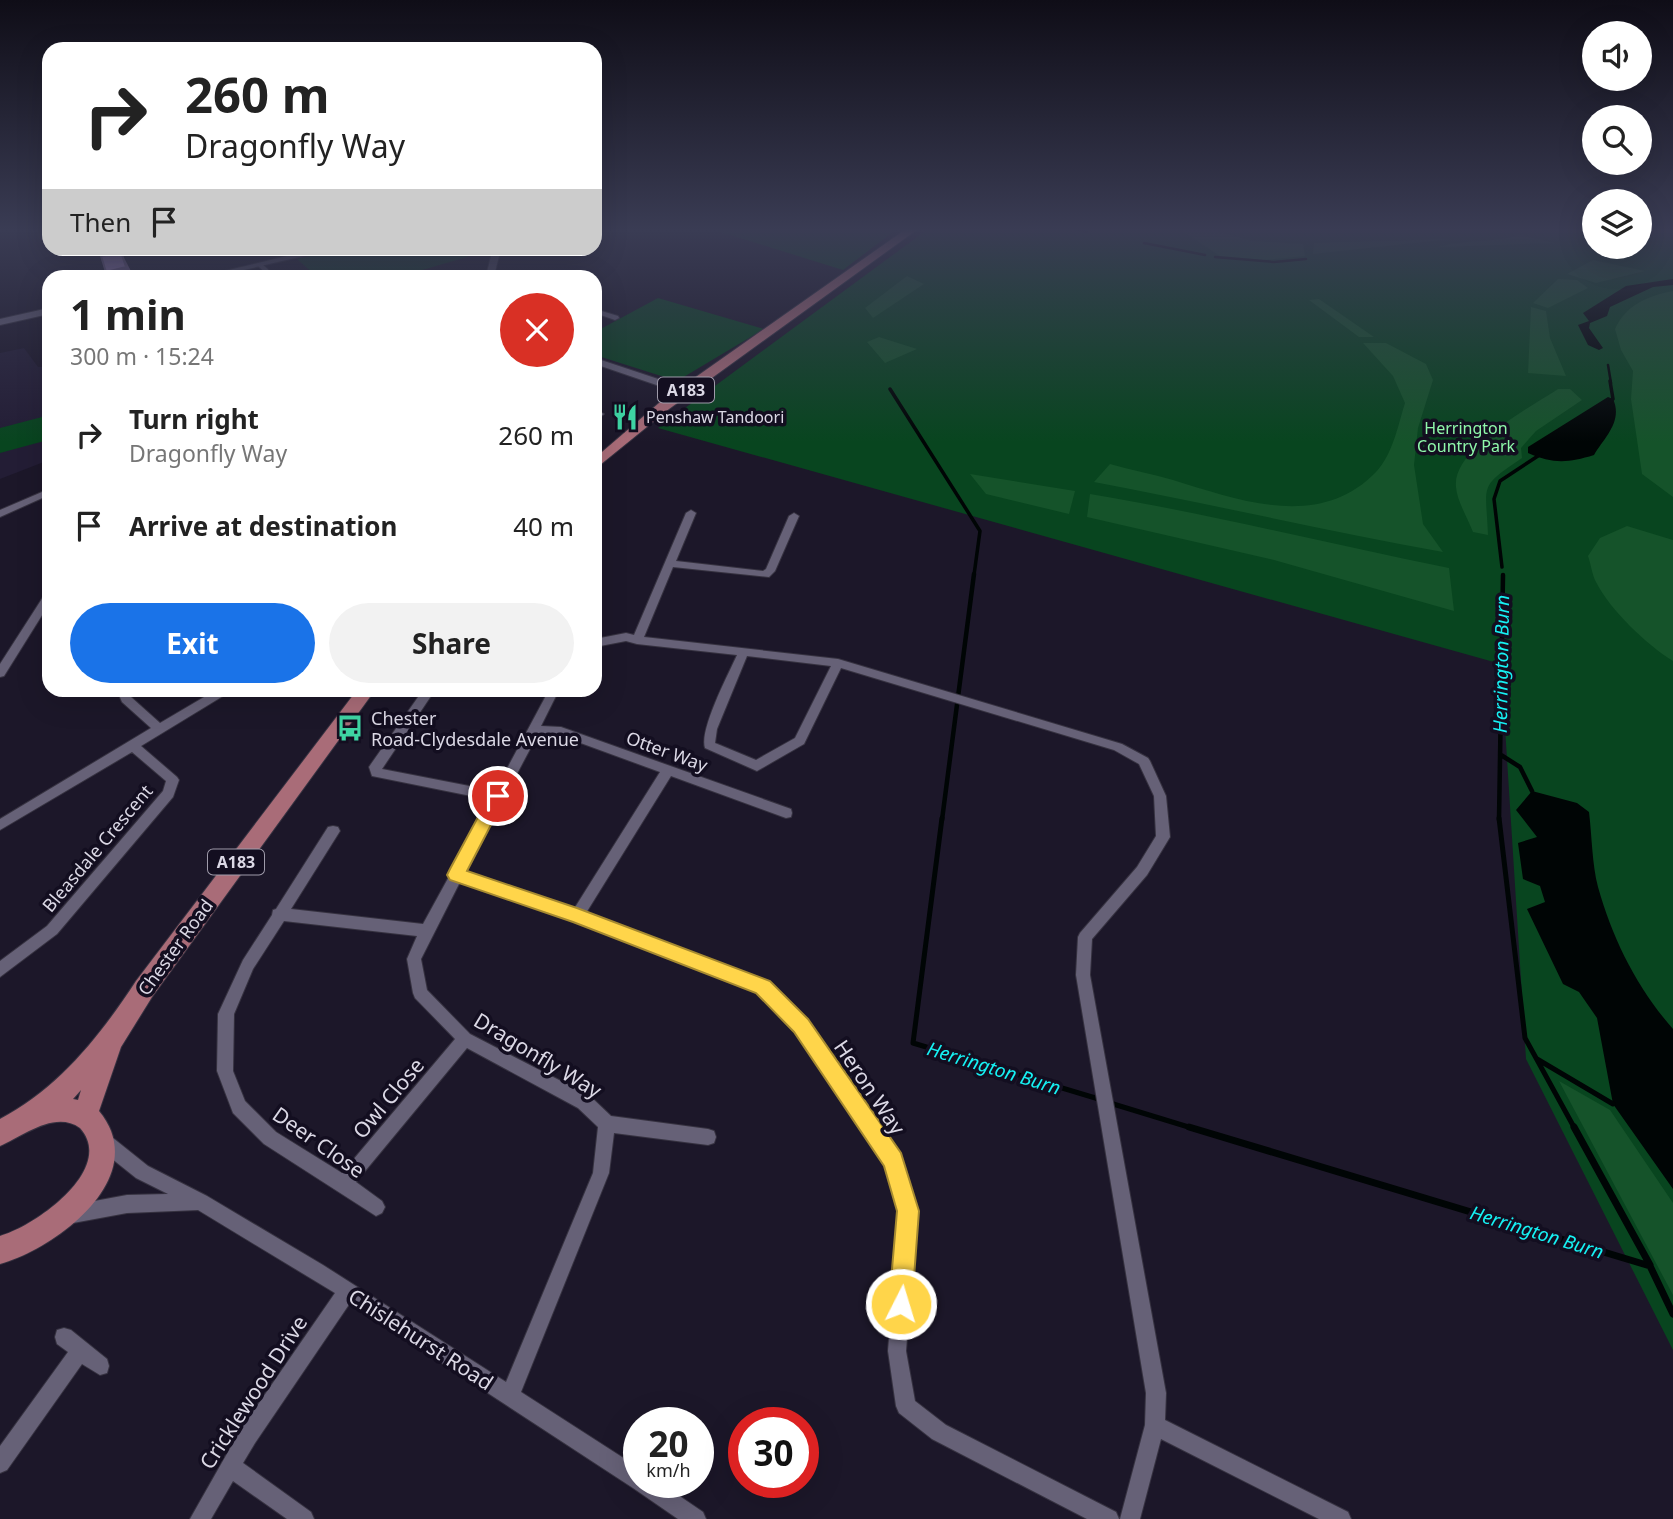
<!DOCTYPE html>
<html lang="en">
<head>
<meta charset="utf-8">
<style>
	body { margin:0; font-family:"Noto Sans",sans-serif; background:#f2f2f2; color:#222; height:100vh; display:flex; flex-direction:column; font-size:26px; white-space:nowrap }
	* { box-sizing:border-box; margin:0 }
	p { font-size:23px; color:#767676 }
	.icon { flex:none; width:38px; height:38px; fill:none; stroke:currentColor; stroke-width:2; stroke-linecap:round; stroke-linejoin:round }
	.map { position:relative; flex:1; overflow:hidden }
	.details { position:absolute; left:42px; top:270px; width:560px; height:427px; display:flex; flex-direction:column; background:#fff; border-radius:21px; box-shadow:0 7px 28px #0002 }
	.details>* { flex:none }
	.guide { position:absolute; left:42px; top:42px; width:560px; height:214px; border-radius:21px; box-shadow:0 7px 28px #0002; background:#fff; color:#222; overflow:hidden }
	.fabs { position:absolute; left:1582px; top:21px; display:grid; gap:14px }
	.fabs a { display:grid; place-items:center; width:70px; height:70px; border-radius:50%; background:#fff; box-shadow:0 7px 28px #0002; font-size:35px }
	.speed { position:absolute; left:623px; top:1407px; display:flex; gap:14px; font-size:35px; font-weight:700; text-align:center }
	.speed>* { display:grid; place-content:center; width:91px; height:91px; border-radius:50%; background:#fff; box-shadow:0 7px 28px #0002; line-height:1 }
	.speed small { font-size:18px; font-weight:400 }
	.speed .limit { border:10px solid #d22; background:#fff; color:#111 }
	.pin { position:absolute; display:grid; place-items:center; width:60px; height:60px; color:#fff; margin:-30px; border:4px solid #fff; border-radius:50%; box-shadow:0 2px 7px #0007 }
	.me { position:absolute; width:77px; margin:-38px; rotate:5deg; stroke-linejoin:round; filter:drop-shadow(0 0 5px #0008) }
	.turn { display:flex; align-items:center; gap:24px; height:147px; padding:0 28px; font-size:32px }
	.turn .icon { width:91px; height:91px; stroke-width:2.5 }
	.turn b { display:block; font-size:49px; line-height:60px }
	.then { display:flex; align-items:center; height:66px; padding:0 28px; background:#0003; gap:14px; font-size:26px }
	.round { display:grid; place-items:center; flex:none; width:74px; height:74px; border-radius:37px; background:#f2f2f2 }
	.overview { display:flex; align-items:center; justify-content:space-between; height:119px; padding:0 28px }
	h1 { font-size:42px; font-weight:700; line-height:52px }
	.cta { display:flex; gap:14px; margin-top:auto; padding:14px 28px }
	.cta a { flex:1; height:80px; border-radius:42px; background:#1a73e8; color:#fff; font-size:28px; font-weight:700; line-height:80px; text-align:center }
	.cta a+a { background:#f2f2f2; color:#222 }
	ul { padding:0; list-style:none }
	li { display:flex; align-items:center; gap:21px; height:91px; padding:0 28px }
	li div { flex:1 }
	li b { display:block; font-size:26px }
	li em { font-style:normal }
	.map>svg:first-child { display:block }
	.built { fill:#231d35 }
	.green { fill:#08451f }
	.forest { fill:#15532a }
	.water { fill:#000505 }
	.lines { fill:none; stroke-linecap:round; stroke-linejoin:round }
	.stream-far4 { stroke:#000505; stroke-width:2.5 }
	.stream-far3 { stroke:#000505; stroke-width:3.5 }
	.stream-far2 { stroke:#000505; stroke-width:4.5 }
	.stream-far1 { stroke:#000505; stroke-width:5 }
	.stream { stroke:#000505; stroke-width:7 }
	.minor-casing { stroke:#363240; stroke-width:2 }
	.tertiary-casing { stroke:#363240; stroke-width:2 }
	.primary-casing { stroke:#363240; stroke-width:2 }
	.minor { fill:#666177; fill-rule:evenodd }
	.tertiary { fill:#666177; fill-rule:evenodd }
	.primary { fill:#a96c78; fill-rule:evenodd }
	.shaded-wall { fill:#9678ae }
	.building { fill:#d6abf9; stroke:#9678ae; stroke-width:2 }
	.route { fill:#ffd54a; stroke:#a68a30; stroke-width:2 }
	.labels { text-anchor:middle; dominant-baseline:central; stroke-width:7; stroke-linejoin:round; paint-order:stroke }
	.shield { fill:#130e20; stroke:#9f9baa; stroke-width:2 }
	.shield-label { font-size:16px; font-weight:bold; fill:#dbd8e5 }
	.far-poi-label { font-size:16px; fill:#dbd8e5; stroke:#130e20; text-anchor:start }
	.far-park-label { font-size:16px; fill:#8ff8aa; stroke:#130e20 }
	.poi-label { font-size:18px; fill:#dbd8e5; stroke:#130e20; text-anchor:start }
	.street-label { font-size:18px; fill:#dbd8e5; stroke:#130e20 }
	.water-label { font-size:19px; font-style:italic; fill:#16f1f3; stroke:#130e20 }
	.near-street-label { font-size:21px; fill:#dbd8e5; stroke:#130e20 }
</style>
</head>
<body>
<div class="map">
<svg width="1673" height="1519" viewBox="0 0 1673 1519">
	<rect width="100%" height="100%" fill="#1c1729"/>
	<path class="built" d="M24,348l14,19h5l6,5v88l-49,19v-126z"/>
	<path class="green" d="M711,229h186l-54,41z
		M928,229h666v18h46v-18h33v1121l-147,-291 -25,-395 -843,-236z
		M390,248h80l3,4 -6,5 -48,14 7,5h-110l-19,-17 42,-10 40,2z
		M658,298l106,31 -87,52 -82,-26v-23z
		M42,417l6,23 -48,13v-25z"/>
	<path class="forest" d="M1179,229h30l43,12 51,3 2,12 -41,4 -44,-4z
		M1520,235l35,8 -116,4c27,-8 54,-4 81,-12z
		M1451,239l-138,15 1,-11z
		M1593,260l52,11 -49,12 -29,-9z
		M907,276l17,8 -51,34 -8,-10z
		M1558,279l19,1 11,8 -40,20 -15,-5z
		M1673,291v206l-31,-23 -11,-75 2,-28 -12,-21 -6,-21c11,-24 32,-33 58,-38z
		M1319,299l55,38h-15l-50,-37z
		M1531,307l15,4 4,27 16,38 -38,-3z
		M879,337l38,12 -32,14 -18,-21z
		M1363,343h23l40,21 7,16 -15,48 -4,37 9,59 20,28c-117,-21 -232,-48 -349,-70l16,-18c21,6 42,10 63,16 66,20 146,51 203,-8 17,-18 22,-47 29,-69l-12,-27z
		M1558,389h12l12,11 -46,31 -15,17 1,10c-44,30 -36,25 -34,77l-15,-3c-5,-13 -16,-31 -17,-45 -4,-38 73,-79 102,-98z
		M970,474l105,17 -6,23 -83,-20z
		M1090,494c121,20 239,50 359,74l5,43 -180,-51 -187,-43z
		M1627,526l46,14v121c-26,-16 -63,-51 -77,-79 -4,-7 -5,-18 -8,-26l12,-18z
		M1559,1081l51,29 63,93v92z"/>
	<path class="water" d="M1673,279v6l-20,2 -43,20 -3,9 -17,7 -1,5 14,20 -4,2 -11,-5 -10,-20 11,-4 -6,-8 43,-27z
		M1608,397l5,2c10,22 -8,38 -19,56 -26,8 -41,9 -66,-2v-6z
		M1532,791l45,12 12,9c3,25 3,52 9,75 15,53 39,101 75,142v160l-60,-85 -16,-86 -18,-26 -16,-8 -36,-75 18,-7 -5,-16 -17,-7 -5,-36 19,-6 -21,-27z"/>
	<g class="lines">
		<path class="stream-far4" d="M1077,229l10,3
			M1144,243l61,12
			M1215,257l59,5 32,-3
			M1608,365l3,18"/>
		<path class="stream-far3" d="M890,389l90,142 -6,44
			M1609,403l4,-4 -3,-18
			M1502,567l-8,-68 6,-18 41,-27"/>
		<path class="stream-far2" d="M1501,755l19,12 12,24
			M942,820l32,-246
			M1499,820l4,-245"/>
		<path class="stream-far1" d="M942,818l-29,225 189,57
			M1499,818l26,220 50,91
			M1537,1059l76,45
			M1110,1103l85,26"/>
		<path class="stream" d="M1189,1127l461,139 23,48
			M1574,1127l76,138"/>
		<g class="minor-casing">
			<path id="minor" d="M258,264h4l13,12h-6l-11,-10z
				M595,309l23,7 1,2 -4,2 -20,-7z
				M595,409l9,5 -4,3 -5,-2z
				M49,489v6l-49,22v-7z
				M691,510l5,3 -20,48 87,10 3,-2 23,-53 5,-3 5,3 -24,55 -6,6 -96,-10 -29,70 194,22 284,85 26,14 2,3 16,35 4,41 -23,38 -55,64 -2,36 76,418 -1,27 183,92 3,7h-32l-158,-80 -21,80h-20l25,-94 1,-32 -70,-418 2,-38 2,-4 57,-66 19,-31 -2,-40 -15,-32 -25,-14 -273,-82 -37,76 -47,27 -52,-23c-6,-18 23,-73 32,-93l-100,-11 -11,-3 -31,6v-8l31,-6 8,2 52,-122zM747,656l84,10 -36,72 -39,22 -41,-17 2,-14z
				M49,593v11l-45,72 -4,1v-13l45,-70z
				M117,690h10l4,7 29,26 56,-33h14l-2,3 -87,53 36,31 2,3 -6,17 -116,137 -57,43v-16l47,-35 116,-135 3,-10 -34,-29 -132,78v-11l151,-91 -29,-26z
				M423,690h8l2,3 -51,76 113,22 54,-101h10l-18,36 20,1 230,82 1,4 -1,4 -5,1 -115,-42 -85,137 182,69 38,39 93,134 18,56 -11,140 9,50 31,24 170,87 3,7h-32l-155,-80 -33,-26 -3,-7 -8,-55 11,-140 -13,-46 -90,-134 -38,-39 -184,-71 -114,-39 -39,77 6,31 43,44 120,62 21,20 97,13 6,2 2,6 -2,6 -6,2 -94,-12 -5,40 -88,219 118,76v14h20l44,30 3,7h-28l-45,-31 -283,-185 -95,140 -12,20 68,49 3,7h-27l-54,-38 -22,38h-21l51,-90 94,-136 -137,-83 -71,3 -54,10 -6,-3 -3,-6 3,-6 6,-3 54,-10 41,-1 -32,-16 -40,-32 -2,-6 2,-6 6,-2 6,2 40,32 59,30 116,69 183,117 87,-209 5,-46 -20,-19 -111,-60 -111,134 26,19 3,6 -3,6 -6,3 -112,-72 -31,-31 -16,-42 1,-57 25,-54 29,-45 1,-5 3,-1 52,-82 5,-1 5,1 2,4 -49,78 132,15 68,-124 -119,-24 -3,-9 2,-3zM538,734h18l104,38 -86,137 -109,-37zM284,921l133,15 -10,23 6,34 2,5 40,41 -113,134 -66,-41 -31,-31 -12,-30 1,-57 19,-45z
				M64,1328l7,2 36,29 2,7 -2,7 -7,2 -18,-11 -75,106 -7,3v-27l68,-94 -11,-8 -2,-7 2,-7z"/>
		</g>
		<g class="tertiary-casing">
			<path id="tertiary" d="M320,248h18l-120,28h-14z
				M496,248h9l-6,8 -5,20h-8l5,-20z
				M49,308v6l-49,11v-6z
				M595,358l93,31 1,2 -9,2 -85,-29z"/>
		</g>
		<g class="primary-casing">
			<path id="primary" d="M906,229h12l-249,180 -74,60v-11l64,-55z
				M357,690h18l-223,307 -31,50 -22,64c54,65 -42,137 -99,153v-28c34,-9 117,-67 80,-108 -25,-18 -57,8 -80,18v-27c59,-31 100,-83 136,-138zM81,1090l-3,10 -5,-1z"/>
		</g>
		<use href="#minor" class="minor"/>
		<use href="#tertiary" class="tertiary"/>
		<use href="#primary" class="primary"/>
	</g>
	<path class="shaded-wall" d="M121,252l11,21 2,3h-25l-3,-4z"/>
	<path class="building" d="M121,252l5,15 -20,5 -5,-16z"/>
	<linearGradient id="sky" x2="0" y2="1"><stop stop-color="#0f0d17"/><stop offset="0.52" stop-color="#3a3c54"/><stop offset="1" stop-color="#3a3c54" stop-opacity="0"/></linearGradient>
	<rect width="1673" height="442" fill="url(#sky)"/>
	<path class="route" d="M498,789l8,7 -39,75 110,37 193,73 38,38 93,134 18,58 -7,93 -3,9 -8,3 -9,-3 -3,-9 8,-93 -13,-45 -90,-134 -38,-39 -183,-71 -123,-42 -3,-5 3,-6 42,-78z"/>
	<defs>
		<g id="restaurant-bare" transform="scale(2.1)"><path d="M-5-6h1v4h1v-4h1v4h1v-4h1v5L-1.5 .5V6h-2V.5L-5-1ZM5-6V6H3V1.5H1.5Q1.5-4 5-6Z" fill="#3ed4a3" stroke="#130e20" stroke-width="2.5" paint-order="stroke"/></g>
		<g id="bus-bare" transform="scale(2.1)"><path d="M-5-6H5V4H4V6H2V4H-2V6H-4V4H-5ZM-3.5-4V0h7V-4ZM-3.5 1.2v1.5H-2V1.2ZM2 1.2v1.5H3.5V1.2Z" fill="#3ed4a3" stroke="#130e20" stroke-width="2.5" paint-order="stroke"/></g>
	</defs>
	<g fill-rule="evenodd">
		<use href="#restaurant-bare" x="625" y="417"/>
		<use href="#bus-bare" x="350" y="728"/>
	</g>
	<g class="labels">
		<g class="shield">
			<rect x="658" y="377.5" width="56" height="25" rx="5"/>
			<rect x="208" y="849.5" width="56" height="25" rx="5"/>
		</g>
		<g class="shield-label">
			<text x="686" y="390">A183</text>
			<text x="236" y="862">A183</text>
		</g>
		<g class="far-poi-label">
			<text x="646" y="417">Penshaw Tandoori</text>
		</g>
		<g class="far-park-label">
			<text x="1466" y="428">Herrington<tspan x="1466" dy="18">Country Park</tspan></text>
		</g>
		<g class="poi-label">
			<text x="371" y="718">Chester<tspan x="371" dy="21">Road-Clydesdale Avenue</tspan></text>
		</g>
		<g class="street-label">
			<text transform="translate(667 751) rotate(20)">Otter Way</text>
			<text transform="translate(97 848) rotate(-50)">Bleasdale Crescent</text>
			<text transform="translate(175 947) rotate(-54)">Chester Road</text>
		</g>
		<g class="water-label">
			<text transform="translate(1501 664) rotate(-89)">Herrington Burn</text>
			<text transform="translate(994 1068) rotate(17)">Herrington Burn</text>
			<text transform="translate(1537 1232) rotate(17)">Herrington Burn</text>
		</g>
		<g class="near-street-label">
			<text transform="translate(538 1055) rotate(31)">Dragonfly Way</text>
			<text transform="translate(870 1087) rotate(56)">Heron Way</text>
			<text transform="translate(388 1098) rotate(-50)">Owl Close</text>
			<text transform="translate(319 1142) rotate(35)">Deer Close</text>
			<text transform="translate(421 1339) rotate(33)">Chislehurst Road</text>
			<text transform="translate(253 1392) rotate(-57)">Cricklewood Drive</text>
		</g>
	</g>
</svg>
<div class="fabs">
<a><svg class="icon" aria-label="sound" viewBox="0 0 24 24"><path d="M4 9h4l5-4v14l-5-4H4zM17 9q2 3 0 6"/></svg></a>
<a><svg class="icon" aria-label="search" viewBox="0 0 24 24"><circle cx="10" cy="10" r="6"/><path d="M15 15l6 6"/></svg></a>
<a><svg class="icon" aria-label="layers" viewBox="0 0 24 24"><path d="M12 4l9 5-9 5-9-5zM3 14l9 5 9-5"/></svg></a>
</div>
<div class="speed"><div>20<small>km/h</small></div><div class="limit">30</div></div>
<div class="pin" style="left:498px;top:796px;background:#d93025"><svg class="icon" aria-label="arrive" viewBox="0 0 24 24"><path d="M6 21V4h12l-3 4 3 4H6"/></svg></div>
<svg class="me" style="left:901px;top:1304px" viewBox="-20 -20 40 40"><circle r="17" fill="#ffd54a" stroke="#fff" stroke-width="3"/><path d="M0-11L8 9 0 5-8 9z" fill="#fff"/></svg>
<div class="guide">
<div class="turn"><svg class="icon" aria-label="right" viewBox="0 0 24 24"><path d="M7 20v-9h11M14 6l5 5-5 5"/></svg><div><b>260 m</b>Dragonfly Way</div></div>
<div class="then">Then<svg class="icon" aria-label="arrive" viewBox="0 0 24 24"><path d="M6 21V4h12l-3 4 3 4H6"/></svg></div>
</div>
<section class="details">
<div class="overview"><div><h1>1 min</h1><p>300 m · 15:24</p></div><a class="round" style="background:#d93025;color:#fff"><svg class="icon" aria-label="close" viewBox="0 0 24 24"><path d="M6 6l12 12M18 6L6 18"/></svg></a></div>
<ul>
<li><svg class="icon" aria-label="right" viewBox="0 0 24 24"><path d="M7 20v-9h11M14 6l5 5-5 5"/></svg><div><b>Turn right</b><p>Dragonfly Way</p></div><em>260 m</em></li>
<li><svg class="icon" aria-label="arrive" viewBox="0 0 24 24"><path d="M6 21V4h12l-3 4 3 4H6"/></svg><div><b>Arrive at destination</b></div><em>40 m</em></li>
</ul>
<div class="cta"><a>Exit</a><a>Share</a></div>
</section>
</div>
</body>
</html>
